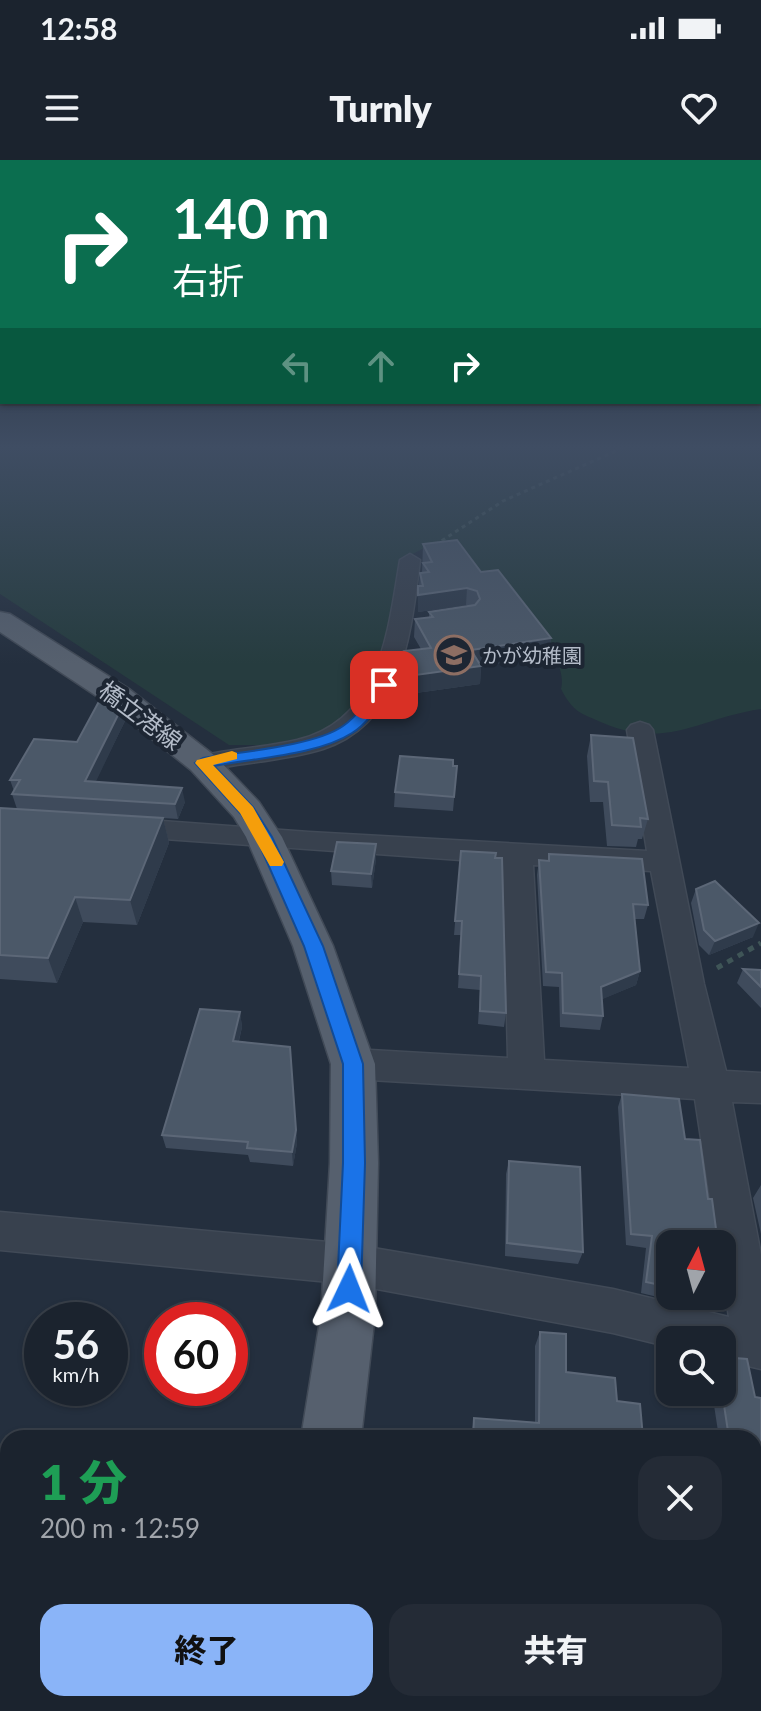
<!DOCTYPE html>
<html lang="ja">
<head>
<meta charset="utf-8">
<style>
	body { margin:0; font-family:Lato,"Noto Sans JP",sans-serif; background:#242b36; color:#f1f3f6; height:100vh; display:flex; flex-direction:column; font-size:30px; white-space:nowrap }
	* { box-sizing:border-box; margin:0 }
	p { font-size:26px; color:#a0a4aa }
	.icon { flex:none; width:44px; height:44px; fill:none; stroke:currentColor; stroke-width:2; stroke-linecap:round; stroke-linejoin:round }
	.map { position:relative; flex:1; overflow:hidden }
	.drawer { position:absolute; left:0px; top:1270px; width:762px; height:282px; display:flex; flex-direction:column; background:#1b232e; border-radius:24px 24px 0 0; box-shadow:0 2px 6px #0004,0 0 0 2px #39404a }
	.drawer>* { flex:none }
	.banner { position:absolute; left:0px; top:0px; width:762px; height:244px; box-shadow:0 2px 6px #0004,0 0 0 2px #39404a; background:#0b6e4f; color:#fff; overflow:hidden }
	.needle { width:52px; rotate:6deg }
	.tools { position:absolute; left:656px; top:1070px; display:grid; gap:16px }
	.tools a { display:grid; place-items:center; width:80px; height:80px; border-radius:16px; background:#1b232e; box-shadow:0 2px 6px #0004,0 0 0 2px #39404a; font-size:40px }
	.speed { position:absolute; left:24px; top:1142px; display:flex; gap:16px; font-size:40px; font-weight:700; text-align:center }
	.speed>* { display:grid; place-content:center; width:104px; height:104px; border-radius:50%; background:#1b232e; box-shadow:0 2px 6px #0004,0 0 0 2px #39404a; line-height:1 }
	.speed small { font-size:20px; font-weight:400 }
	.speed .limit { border:12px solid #d22; background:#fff; color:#111 }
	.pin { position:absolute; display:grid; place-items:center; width:68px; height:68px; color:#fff; margin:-34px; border-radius:16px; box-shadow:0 4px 12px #0006 }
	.me { position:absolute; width:88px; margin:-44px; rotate:2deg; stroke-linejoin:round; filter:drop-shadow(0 0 6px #0008) }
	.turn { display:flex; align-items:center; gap:28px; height:168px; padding:0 40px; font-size:36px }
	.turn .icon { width:104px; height:104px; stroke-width:2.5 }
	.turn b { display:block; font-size:56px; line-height:68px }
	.lanes { display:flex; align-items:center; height:76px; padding:0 40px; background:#0003; justify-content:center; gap:40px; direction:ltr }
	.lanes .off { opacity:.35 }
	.round { display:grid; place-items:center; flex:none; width:84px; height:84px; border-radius:24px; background:#242b36 }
	.summary { display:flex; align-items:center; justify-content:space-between; height:136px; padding:0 40px }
	h1 { font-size:48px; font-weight:800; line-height:60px; color:#1e9e55 }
	.button { display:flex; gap:16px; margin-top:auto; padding:16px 40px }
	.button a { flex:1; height:92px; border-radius:24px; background:#8ab4f8; color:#111; font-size:32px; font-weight:800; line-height:92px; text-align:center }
	.button a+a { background:#242b36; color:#f1f3f6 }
	.status { display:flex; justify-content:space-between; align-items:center; height:56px; padding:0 40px; background:#1b232e; direction:ltr }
	.status svg { height:22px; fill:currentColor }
	header { display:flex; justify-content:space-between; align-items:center; height:104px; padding:0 40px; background:#1b232e; font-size:36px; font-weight:800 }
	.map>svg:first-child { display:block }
	.green { fill:#263c3f }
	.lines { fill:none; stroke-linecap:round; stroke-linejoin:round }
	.minor-casing { stroke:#414a57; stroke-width:3 }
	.major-casing { stroke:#414a57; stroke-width:3 }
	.path-far1 { stroke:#3f5557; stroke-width:3; stroke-dasharray:4 4; stroke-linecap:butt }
	.path { stroke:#3f5557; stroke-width:5; stroke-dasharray:6 6; stroke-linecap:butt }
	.minor { fill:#38414e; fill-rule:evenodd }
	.major { fill:#56606e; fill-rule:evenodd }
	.wall { fill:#3f4b5c }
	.shaded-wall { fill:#2f3b4b }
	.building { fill:#4b5868; stroke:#5c6777; stroke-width:2 }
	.route { fill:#1a73e8; stroke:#114b97; stroke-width:2 }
	.slow { fill:#f59e0b }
	.labels { text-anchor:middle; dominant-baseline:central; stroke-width:8; stroke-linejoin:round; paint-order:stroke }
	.far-poi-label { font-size:20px; fill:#b4bcc9; stroke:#1d2633; text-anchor:start }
	.street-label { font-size:24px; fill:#b4bcc9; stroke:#1d2633 }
</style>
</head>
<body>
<div class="status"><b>12:58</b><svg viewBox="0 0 49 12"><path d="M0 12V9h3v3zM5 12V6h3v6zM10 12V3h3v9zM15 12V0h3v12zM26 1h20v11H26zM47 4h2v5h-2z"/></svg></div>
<header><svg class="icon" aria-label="menu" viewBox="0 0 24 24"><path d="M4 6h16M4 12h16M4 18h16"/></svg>Turnly<svg class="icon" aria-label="heart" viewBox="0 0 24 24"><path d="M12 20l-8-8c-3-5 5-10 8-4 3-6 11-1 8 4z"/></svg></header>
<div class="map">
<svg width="761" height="1551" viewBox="0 0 761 1551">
	<rect width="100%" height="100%" fill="#242f3e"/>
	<path class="green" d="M0,287h761v262c-62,9 -93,41 -158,14 -23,-10 -30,-11 -42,-34 12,-49 -95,-115 -131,-144l-27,14 -25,116 -43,56 -70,14h-36l-229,-151z"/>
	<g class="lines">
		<g class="minor-casing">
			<path id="minor" d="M410,394l10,6c-9,71 -16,163 -97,189 -39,12 -80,13 -120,22l-9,-2 -4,-6 4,-6c34,-8 69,-9 103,-17 84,-20 91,-109 103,-180z
				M640,562l9,3 4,5 51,254 22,87 35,2v30l-29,-1 29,153v114l-39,-9v-20h-52v7l-57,-14 -263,-49 -350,-34v-38l350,32 263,45 116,28 -7,-43v-30h-5l-22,-145 -342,-20 -13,-5 -5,-10 5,-10 13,-5 155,9 -5,-195 -381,-27 -10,-2 -4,-7 4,-7 10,-2 187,14 338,19 -20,-121 4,-5zM533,705l118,6 38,197 -145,-8z"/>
		</g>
		<g class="major-casing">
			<path id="major" d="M0,452l10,2 119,75 86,67 44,46 23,35 51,109 42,118 3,99 -3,151 -14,124h-60l20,-124 9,-151 1,-99 -38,-118 -47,-109 -12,-20 -43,-47 -84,-67 -107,-71z
				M265,1544h70l-1,7h-70z"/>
		</g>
		<path class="path-far1" d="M435,385l68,-44 122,-54"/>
		<path class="path" d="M717,808l44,-25"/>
		<use href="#minor" class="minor"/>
		<use href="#major" class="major"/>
	</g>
	<path class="wall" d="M423,384l58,28 70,66 -3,18 -67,10 -1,18 -64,9 -12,-24v-18l17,-2 -7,-12 1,-18 14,-2v-5l40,-6 -3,-1 -48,7v-26h1l1,-13h2z
		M122,547l3,14 -30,61 90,20 -7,17 -62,-4 47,3 6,25 -32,82 -54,-3 -26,61 -57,-4v-171l17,1 -5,-15 2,-3 -4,-11 67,-38z
		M591,575l57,84 -6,20h-4l-2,8 -29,-1 -4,-44h-13l-3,-46z
		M453,606h4l-4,45 -59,-4 1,-15z
		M461,691l45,162 -2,14 -26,-3 2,-34 -22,-2 3,-53h-7z
		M549,694l99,51 -4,14h-9l5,52 -4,14 -34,14 1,17 -3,14 -40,-3 -1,-40 -16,-1 -6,-111 2,-15 9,1z
		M376,699l-4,29 -40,-3 -1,-14z
		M696,729l57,48 -44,18 -10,-10 -8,-42z
		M743,809l18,1v38l-24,-25z
		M240,852l2,15 -3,14 51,6 7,96 -4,23 -43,-4 -2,-7 -82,-7 -4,-13z
		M622,934l63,45 23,60 10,45h-48v52h26l-5,9 -50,-12 5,-45 -20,-3 -8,-138z
		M509,1001l74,91 -5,12 -73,-8 1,-82z
		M761,1025v49l-8,-36z
		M540,1172l26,40 51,29 26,37h-172l3,-20 61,4v-76z
		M712,1232h10l39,6v115h-7v-75h-35z"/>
	<path class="shaded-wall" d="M467,428l-1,17 -48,7v-17z
		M551,478l-3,18 -67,10 -1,18 -64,9v-18l55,-25z
		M122,547l3,14 -36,75 -4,-15z
		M182,628l3,14 -7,17 -3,-15z
		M163,658l6,25 -32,82 -7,-25z
		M376,684v15l-4,29 -1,-14z
		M75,737l8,25 -26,61 -9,-25z
		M759,763l-6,14 -44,18 6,-14z
		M640,811l-4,14 -38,16 3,-14z
		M240,852l2,15 -7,28 -2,-14z
		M290,887l7,96 -4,23 -1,-14z
		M114,1544h14l-2,7h-14z"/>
	<path class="building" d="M457,380l24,32 17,-2 53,68 -80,12 10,16 -65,9 -12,-24 27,-3 -16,-29 18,-2 -4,-5 46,-7 5,-6 -3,-8 -10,-3 -49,7v-9h5l-3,-13 9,-1 -6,-9 9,-1 -9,-18z
		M103,534l19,13 -37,74 97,7 -7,16 -163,-10 8,-14h-10l24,-41 43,3z
		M591,575l42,3 15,81 -8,-1 1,9 -29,-2 -4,-43 -14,-1z
		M400,596l53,4v6h4l-3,31 -59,-5z
		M0,648l163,10 -33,82 -55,-3 -27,61 -48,-3z
		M337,682l39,2 -5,30 -40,-3z
		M461,691l35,2 -1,5h7l4,155 -26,-2 1,-35 -22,-2 3,-53h-7z
		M549,694l93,5 6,46 -15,-1 7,67 -39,16 2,29 -40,-3 -1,-40 -16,-1 -7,-112 10,1z
		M715,721l44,42 -44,18 -11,-11 -8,-41z
		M743,809l18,1v17z
		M200,849l40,3 -7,29 57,6 6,83 -4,22 -45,-4 1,-6 -86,-7z
		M622,934l57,5 6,40 15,1 8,59h4l6,45 -16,-2v2h-32v43l-24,-5 6,-46 -21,-2z
		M509,1001l71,6 3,85 -76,-9z
		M540,1172l26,2v38l49,6 2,23 23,3 3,34h-170l1,-20 65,5z
		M722,1197l25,2 8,38 6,1v107l-7,-1v-66h-25l-7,-46z
		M0,1469l8,1v74h106l-2,7h-112z"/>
	<linearGradient id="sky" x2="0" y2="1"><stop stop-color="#141a22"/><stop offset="0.57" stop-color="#3f4d63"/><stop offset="1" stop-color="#3f4d63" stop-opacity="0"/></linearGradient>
	<rect width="761" height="504" fill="url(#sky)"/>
	<path class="route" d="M384,521l6,4c-9,18 -21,38 -38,48 -34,22 -98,25 -138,33l39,41 19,30 51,109 40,118 2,99 -4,126 -4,9 -8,3 -9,-3 -3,-9 6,-126v-99l-39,-118 -48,-109 -15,-23 -46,-51 8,-5c36,-6 112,-12 140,-32 16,-11 26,-28 36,-44z"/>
	<path class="slow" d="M232,591l5,2v6l-24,6 40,42 31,55 -2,4h-12l-30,-53 -45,-50 2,-3z"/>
	<defs>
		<g id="school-ring" transform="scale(2)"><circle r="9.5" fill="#1d2633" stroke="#8d6e63" stroke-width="1.5"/><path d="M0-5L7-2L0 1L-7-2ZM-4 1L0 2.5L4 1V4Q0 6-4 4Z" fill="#8d6e63"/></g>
	</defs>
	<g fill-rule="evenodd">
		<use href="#school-ring" x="454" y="495"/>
	</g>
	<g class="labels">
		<g class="far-poi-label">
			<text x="482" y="495">かが幼稚園</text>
		</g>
		<g class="street-label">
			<text transform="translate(141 555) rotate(37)">橋立港線</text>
		</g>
	</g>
</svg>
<div class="tools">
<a><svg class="needle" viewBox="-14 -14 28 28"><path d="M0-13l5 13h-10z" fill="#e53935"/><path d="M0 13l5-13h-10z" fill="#a0a4aa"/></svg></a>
<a><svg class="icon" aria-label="search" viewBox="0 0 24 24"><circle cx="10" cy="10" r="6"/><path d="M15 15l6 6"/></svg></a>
</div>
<div class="speed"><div>56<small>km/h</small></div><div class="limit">60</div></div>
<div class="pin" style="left:384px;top:525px;background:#d93025"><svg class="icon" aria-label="arrive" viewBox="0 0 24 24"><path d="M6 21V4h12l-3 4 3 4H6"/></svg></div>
<svg class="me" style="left:349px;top:1129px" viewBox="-20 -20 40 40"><path d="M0-17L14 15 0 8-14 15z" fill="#1a73e8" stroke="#fff" stroke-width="4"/></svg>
<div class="banner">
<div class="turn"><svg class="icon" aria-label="right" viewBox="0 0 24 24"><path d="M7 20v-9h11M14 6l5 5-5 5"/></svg><div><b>140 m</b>右折</div></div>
<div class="lanes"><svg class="icon off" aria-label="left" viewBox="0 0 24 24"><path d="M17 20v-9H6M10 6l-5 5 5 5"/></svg><svg class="icon off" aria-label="ahead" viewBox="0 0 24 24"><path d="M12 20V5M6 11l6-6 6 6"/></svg><svg class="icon" aria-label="right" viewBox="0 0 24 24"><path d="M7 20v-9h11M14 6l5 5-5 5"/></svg></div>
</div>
<section class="drawer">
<div class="summary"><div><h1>1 分</h1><p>200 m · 12:59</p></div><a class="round"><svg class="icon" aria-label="close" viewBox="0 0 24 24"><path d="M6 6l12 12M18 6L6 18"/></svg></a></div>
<div class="button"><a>終了</a><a>共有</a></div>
</section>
</div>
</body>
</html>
